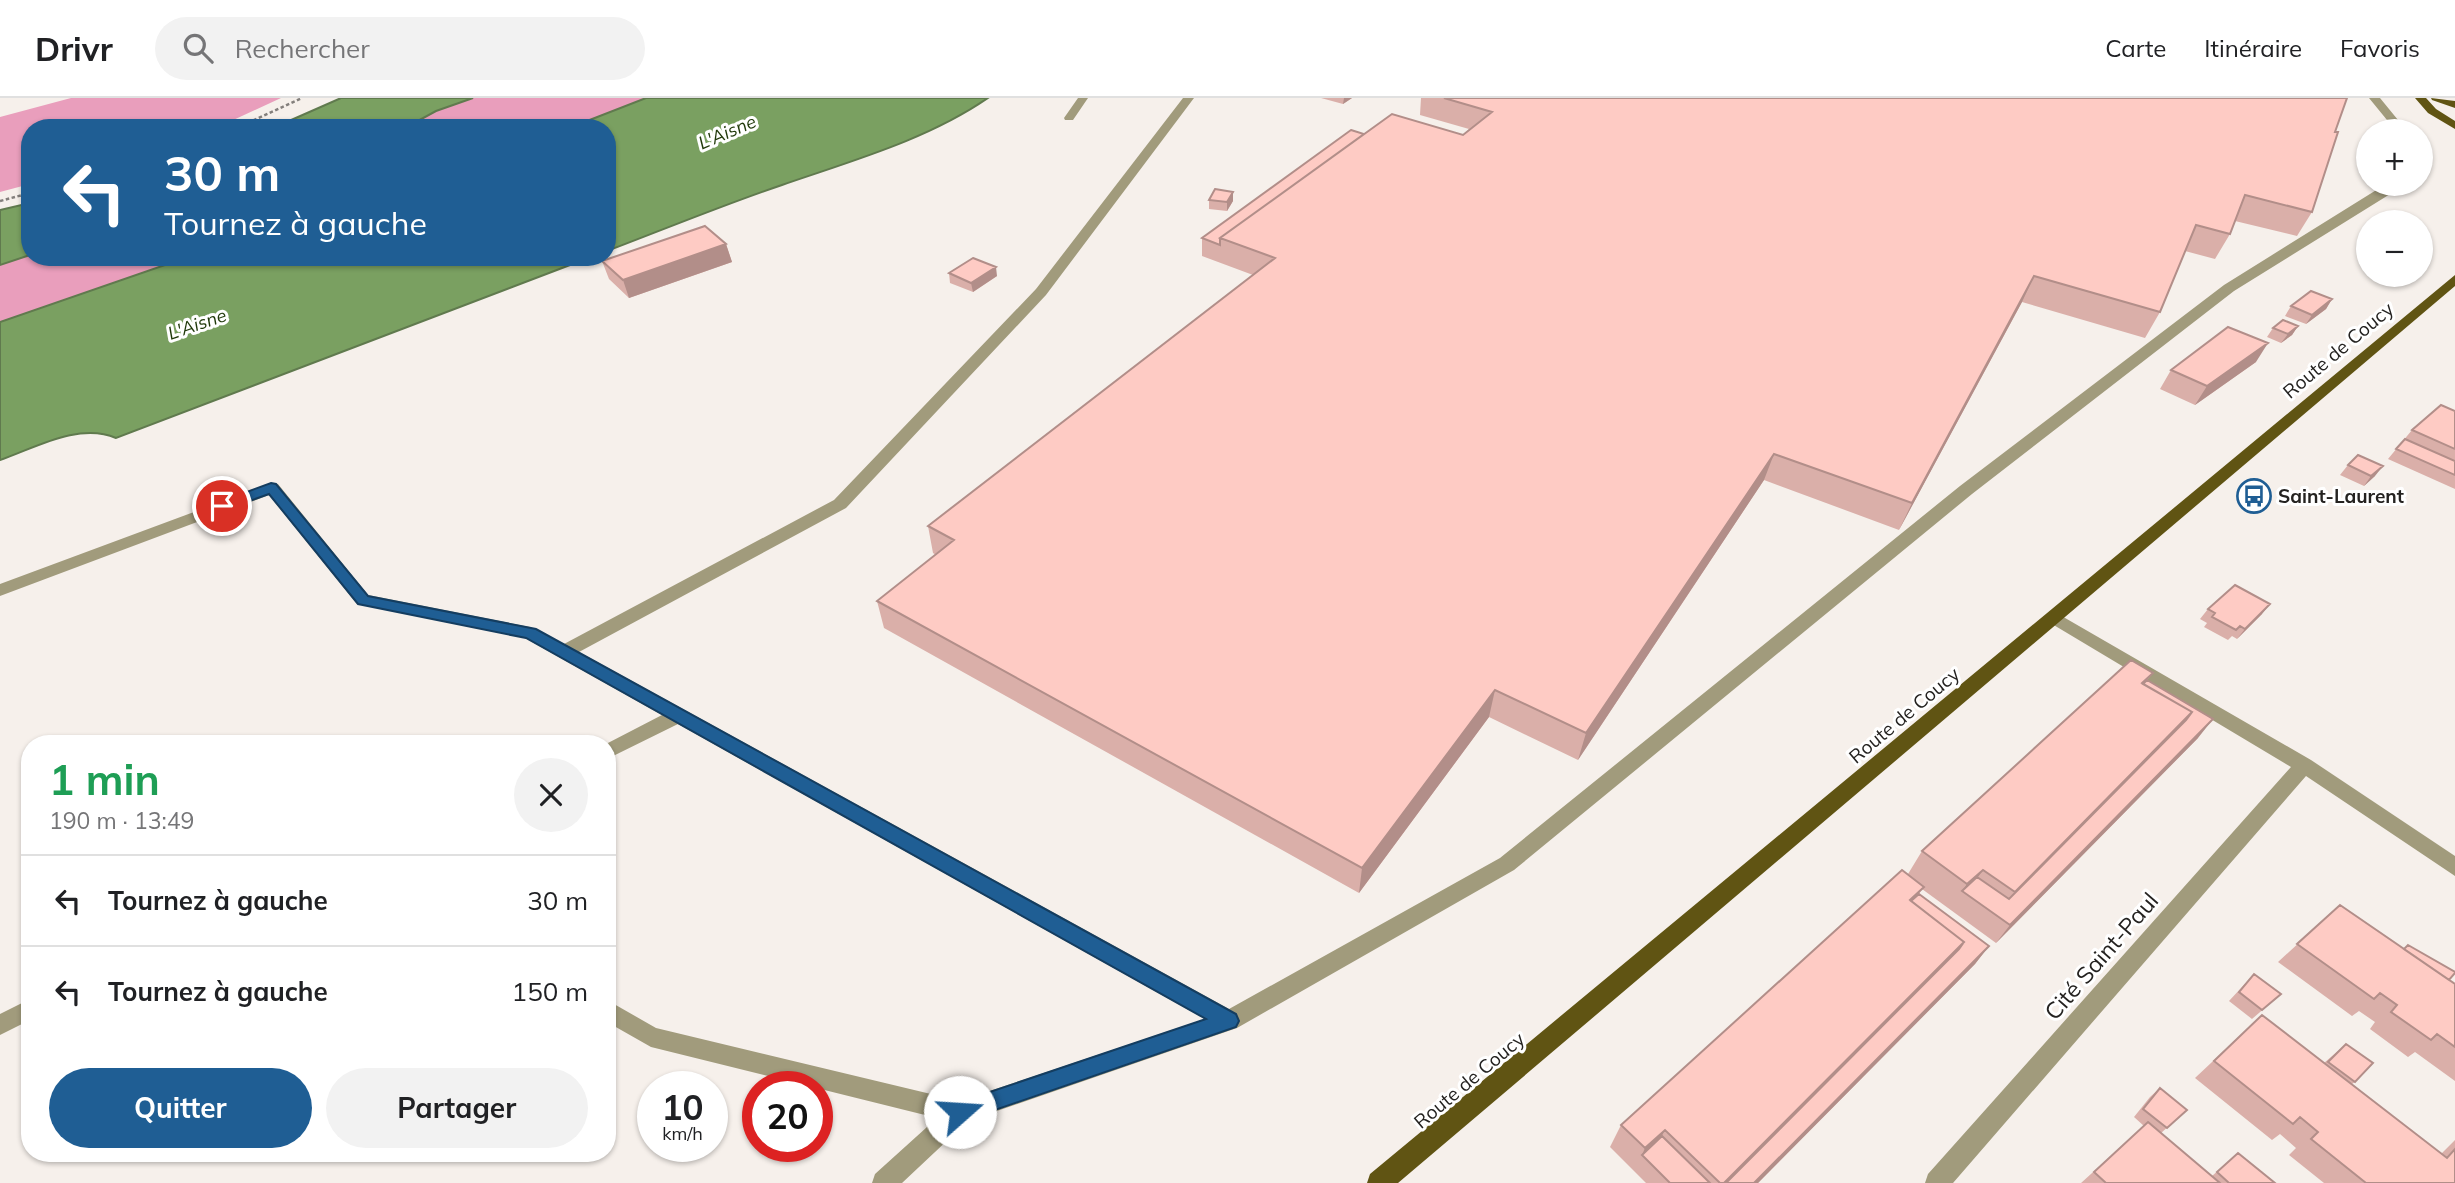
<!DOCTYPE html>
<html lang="fr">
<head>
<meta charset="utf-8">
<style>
	body { margin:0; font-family:Mulish,sans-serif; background:#f2f2f2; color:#202124; height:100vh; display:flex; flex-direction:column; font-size:26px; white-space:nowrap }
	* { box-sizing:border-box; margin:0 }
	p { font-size:23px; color:#757577 }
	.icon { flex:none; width:38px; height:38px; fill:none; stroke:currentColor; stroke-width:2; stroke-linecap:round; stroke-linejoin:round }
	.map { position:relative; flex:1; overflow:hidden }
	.sheet { position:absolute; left:21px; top:637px; width:595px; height:427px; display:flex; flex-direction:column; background:#fff; border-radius:28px; box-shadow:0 2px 5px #0004 }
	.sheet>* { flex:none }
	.hud { position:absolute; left:21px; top:21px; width:595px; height:147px; border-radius:28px; box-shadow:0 2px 5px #0004; background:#1f5e94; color:#fff; overflow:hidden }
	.fabs { position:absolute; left:2356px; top:21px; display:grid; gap:14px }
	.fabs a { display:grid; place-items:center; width:77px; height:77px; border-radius:50%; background:#fff; box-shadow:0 2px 5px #0004; font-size:35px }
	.speed { position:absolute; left:637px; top:973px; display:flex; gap:14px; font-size:35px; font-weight:700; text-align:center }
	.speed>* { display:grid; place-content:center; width:91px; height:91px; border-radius:50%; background:#fff; box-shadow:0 2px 5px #0004; line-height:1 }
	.speed small { font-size:18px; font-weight:400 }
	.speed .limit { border:10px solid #d22; background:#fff; color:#111 }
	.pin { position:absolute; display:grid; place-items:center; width:60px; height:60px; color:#fff; margin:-30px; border:4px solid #fff; border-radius:50%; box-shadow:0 2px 7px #0007 }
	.me { position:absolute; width:77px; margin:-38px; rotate:71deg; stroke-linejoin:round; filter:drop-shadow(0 0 5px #0008) }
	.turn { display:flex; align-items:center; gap:24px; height:147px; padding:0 28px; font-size:32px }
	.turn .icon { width:91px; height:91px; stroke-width:2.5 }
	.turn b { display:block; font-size:49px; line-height:60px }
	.round { display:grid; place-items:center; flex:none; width:74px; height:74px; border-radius:37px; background:#f2f2f2 }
	.overview { display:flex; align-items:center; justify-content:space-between; height:119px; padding:0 28px }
	h1 { font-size:42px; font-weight:700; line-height:52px; color:#1e9e55 }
	.button { display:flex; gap:14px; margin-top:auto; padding:14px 28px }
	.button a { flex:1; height:80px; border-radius:42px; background:#1f5e94; color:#fff; font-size:28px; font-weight:700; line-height:80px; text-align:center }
	.button a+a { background:#f2f2f2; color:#202124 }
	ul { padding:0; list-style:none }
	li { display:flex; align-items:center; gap:21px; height:91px; padding:0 28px; border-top:2px solid #e0e0e0 }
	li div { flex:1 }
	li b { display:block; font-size:26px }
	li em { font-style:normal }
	header { display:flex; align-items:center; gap:42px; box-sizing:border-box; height:98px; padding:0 35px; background:#fff; border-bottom:2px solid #e0e0e0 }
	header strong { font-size:33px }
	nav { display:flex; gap:38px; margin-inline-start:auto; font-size:24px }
	.search { width:490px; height:63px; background:#f2f2f2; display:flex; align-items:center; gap:18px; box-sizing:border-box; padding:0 24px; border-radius:38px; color:#757577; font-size:26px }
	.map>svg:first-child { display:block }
	.forest { fill:#e99ebc }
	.water { fill:#7aa061; stroke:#607a4e; stroke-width:2 }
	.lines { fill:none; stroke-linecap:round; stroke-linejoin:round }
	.path { stroke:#837f7c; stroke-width:2.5; stroke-dasharray:3.5 2.5; stroke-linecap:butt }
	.minor { fill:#a19b7c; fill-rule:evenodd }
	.major { fill:#605413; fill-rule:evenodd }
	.wall { fill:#daafa9 }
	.shaded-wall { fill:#b28e89 }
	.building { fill:#fecbc4; stroke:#b28e89; stroke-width:2 }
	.route { fill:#1f5e94; stroke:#143d60; stroke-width:2 }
	.labels { text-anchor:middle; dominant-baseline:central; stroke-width:6; stroke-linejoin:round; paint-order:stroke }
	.far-water-label { font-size:18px; font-style:italic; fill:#1f3809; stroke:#fff }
	.street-label { font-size:19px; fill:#242220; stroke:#fff }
	.poi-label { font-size:19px; font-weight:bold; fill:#242220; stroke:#fff; text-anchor:start }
	.near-street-label { font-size:23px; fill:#242220; stroke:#fff }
</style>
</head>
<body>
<header>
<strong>Drivr</strong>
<div class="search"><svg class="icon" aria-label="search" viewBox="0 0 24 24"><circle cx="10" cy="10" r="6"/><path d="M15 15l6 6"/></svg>Rechercher</div>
<nav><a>Carte</a><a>Itinéraire</a><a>Favoris</a></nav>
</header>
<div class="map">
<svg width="2455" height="1085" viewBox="0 0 2455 1085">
	<rect width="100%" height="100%" fill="#f6f0eb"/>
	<path class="forest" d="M71,0h210l-65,30h-186v56l-30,8v-75z
		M473,0h173l-77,30h-164l31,-17z
		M30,157v2h158l-188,65v-57z"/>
	<path class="water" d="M341,0h132l-37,13 -31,17h-132z
		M646,0h342c-61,42 -137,63 -206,87 -59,20 -117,44 -175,66v-123h-38z
		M30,105v52l-30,10v-55z
		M188,159h403l-475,181c-37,-16 -81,10 -116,22v-138z"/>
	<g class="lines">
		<path class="path" d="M237,30l65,-30
			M0,103l30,-8"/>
		<path class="minor" d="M1078,0h10l-15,22h-8l-1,-2z
			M1183,0h11l-148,197 -200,213 -267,144 650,357 271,-151 460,-372 264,-201 162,-101h12l-3,7 -161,100 -262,203 -458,376 -277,158 -269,93 -66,62h-30l3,-9 62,-56 -286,-71 -44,-25v-22l49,28 304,73 245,-82 -527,-295 -71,35 -1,-15 56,-29 -137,-77 -168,-34 -88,-109 -269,101v-12l272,-101 6,1 90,111 162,32 34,17 270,-144 202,-211z
			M2369,0h11l27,33h-11z
			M2053,513l258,149 144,96v20l-149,-100 -353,407h-28l3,-9 363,-407 -244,-146 -3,-4z
			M30,901v21l-30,15v-21z"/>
		<path class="major" d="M2415,0h11l10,11 19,12v8l-27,-16z
			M2431,0l24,3v7l-23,-8z
			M2455,177v11l-1057,897h-31l3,-9z"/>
	</g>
	<path class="wall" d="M1321,0h31l-9,6z
		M1421,0h926l-12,34 -23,80 -15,24 -62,-15 -5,13 -15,25 -30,-8 -25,61 -15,26 -123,-36 -123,228 -135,-50 -186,280 -89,-43 -130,176 -475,-265 -7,-27 59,-46 -3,-2 -5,-27 325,-251 -51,-19v-18l162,-104 99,1 6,-6 -49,-14z
		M1209,102l24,1 -6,10 -18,-2z
		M726,146l6,18 -103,36 -20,-19 -7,-18z
		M949,175l48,3 -24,16 -23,-9z
		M2332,201l-6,10 -20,15 -21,-8 6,-10z
		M2298,228l-6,9 -11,8 -14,-6 6,-9z
		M2256,264l-61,43 -35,-16 11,-19z
		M2455,313v78l-67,-30 24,-29z
		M2348,367l27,11 -11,10 -24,-11z
		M2208,511l54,5 -25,25 -5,-3 -4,4 -24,-13 3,-4 -7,-4z
		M2153,575l-6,7 51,58 -202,205 -74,-54 -3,5 70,52 -14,18 -217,219h-112l-36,-36 11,-22 287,-251 14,-23z
		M2340,807l115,79v97l-40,-29 -7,5 -38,-28 5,-7 -16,-11 -7,5 -74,-54z
		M2254,876l27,20 -29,25 -23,-18z
		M2262,917l62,48 22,-19 9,38 -3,2 89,70 14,-14v43h-131l-35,-28 7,-7 -16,-14 -8,6 -77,-62z
		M2160,990l27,22 -26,23 51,43 26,-23 37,30h-194l63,-57 -10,-9 16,-20z"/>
	<path class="shaded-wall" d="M1344,0h8l-9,6z
		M1233,94v9l-6,10v-9z
		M726,146l6,18 -103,36 -6,-18z
		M996,169l1,9 -24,16 -2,-9z
		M2034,178l-12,26 -123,228 13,-27z
		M2332,201l-6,10 -20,15 6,-9z
		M2298,228l-6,9 -11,8 7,-9z
		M2268,245l-12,19 -61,43 12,-19z
		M1774,356l-10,26 -186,280 8,-27z
		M2383,368l-8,10 -11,10 7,-10z
		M2270,506l-8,10 -25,25 8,-10z
		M1495,592l-6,27 -130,176 3,-25z
		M2213,621l-15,19 -202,205 14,-18z
		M1983,772l-17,24 -4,-3 5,-7z
		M1964,844l-18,25 -215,216h-7z
		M1989,848l-14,18 -217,219h-4z
		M1665,1032l-12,22 -11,3 3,-7z"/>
	<path class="building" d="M1444,0h903l-12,34h3l-26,80 -67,-17 -15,39 -34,-9 -36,87 -126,-36 -122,227 -138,-49 -188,279 -91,-43 -133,178 -485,-267 77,-61 -26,-14 347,-268 -55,-20 172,-124 71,21 29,-23z
		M1351,32l13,4 -144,104v7l-18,-7z
		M1215,91l18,3 -6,10 -18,-2z
		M705,128l21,18 -103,36 -21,-19z
		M973,160l23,9 -25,16 -22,-10z
		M2311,193l21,8 -20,16 -21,-9z
		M2283,222l15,6 -10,8 -15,-6z
		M2228,229l40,16 -61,43 -36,-16z
		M2441,307l14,6v38l-43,-19z
		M2405,341l50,22v14l-59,-26z
		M2358,357l25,11 -12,10 -23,-11z
		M2235,487l35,19 -25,25 -5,-3 -4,4 -24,-13 3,-4 -7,-4z
		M2131,562l22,13 -11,10 50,29 -177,180 -32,-22 -16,14 -45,-33z
		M2147,582l66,39 -203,206 -48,-34 15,-14 32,22 177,-179 6,-8 -49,-28z
		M1902,772l22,17 -14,13 54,42 -240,241h-4l-55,-53 -20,18 -24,-23z
		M1919,796l70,52 -235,237h-28l233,-234 5,-7 -53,-41z
		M2340,807l115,79v63l-18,-13 -6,6 -40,-28 6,-7 -17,-12 -6,6 -77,-55z
		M2408,847l47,27v1l-6,7 -45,-31z
		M2254,876l27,20 -19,16 -23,-18z
		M2262,917l185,143 8,-9v34h-89l-55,-44 7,-7 -18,-15 -7,7 -79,-63z
		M2346,946l27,19 -18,19 -27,-20z
		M2160,990l27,22 -20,18 -24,-19z
		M2148,1024l72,61h-114l-12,-11z
		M1662,1038l48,47h-40l-28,-28z
		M2238,1055l37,30h-46l-12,-11z"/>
	<path class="route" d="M271,385l5,1 92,112 168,33 700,385 3,7 -3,6 -276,95 -7,-3 -3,-7 3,-7 7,-3 246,-83 -680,-381 -168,-34 -89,-110 -47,17 -7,-5 2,-3z"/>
	<defs>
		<g id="bus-ring" transform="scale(1.75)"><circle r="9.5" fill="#fff" stroke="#1f5e94" stroke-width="1.5"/><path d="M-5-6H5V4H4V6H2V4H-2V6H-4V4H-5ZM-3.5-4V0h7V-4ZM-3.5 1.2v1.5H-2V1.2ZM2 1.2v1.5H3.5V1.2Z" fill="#1f5e94"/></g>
	</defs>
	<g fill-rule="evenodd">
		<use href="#bus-ring" x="2254" y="398"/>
	</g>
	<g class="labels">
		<g class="far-water-label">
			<text transform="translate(727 34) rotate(-23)">L'Aisne</text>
			<text transform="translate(197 226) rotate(-19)">L'Aisne</text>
		</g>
		<g class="street-label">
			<text transform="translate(2338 252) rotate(-40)">Route de Coucy</text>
			<text transform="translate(1904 617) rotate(-40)">Route de Coucy</text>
			<text transform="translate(1469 982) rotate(-40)">Route de Coucy</text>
		</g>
		<g class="poi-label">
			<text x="2278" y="398">Saint-Laurent</text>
		</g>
		<g class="near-street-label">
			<text transform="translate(2101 858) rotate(-49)">Cité Saint-Paul</text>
		</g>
	</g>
</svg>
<div class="fabs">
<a>+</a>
<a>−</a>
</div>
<div class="speed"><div>10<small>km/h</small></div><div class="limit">20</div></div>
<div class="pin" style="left:222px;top:408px;background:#d93025"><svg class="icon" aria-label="arrive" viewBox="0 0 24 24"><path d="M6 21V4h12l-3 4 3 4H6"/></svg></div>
<svg class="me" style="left:960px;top:1014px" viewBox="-20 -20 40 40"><circle r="19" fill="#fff"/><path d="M0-13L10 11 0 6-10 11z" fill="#1f5e94"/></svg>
<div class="hud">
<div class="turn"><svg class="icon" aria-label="left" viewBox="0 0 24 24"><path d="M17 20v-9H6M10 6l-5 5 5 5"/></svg><div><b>30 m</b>Tournez à gauche</div></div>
</div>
<section class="sheet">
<div class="overview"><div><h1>1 min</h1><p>190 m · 13:49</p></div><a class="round"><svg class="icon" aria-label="close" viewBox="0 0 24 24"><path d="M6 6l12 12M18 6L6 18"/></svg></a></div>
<ul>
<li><svg class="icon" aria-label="left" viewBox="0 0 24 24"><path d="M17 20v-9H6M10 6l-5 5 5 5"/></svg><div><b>Tournez à gauche</b></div><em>30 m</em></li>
<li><svg class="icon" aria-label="left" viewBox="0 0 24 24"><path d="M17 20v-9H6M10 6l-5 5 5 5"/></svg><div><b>Tournez à gauche</b></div><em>150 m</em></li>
</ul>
<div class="button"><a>Quitter</a><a>Partager</a></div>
</section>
</div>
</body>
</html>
